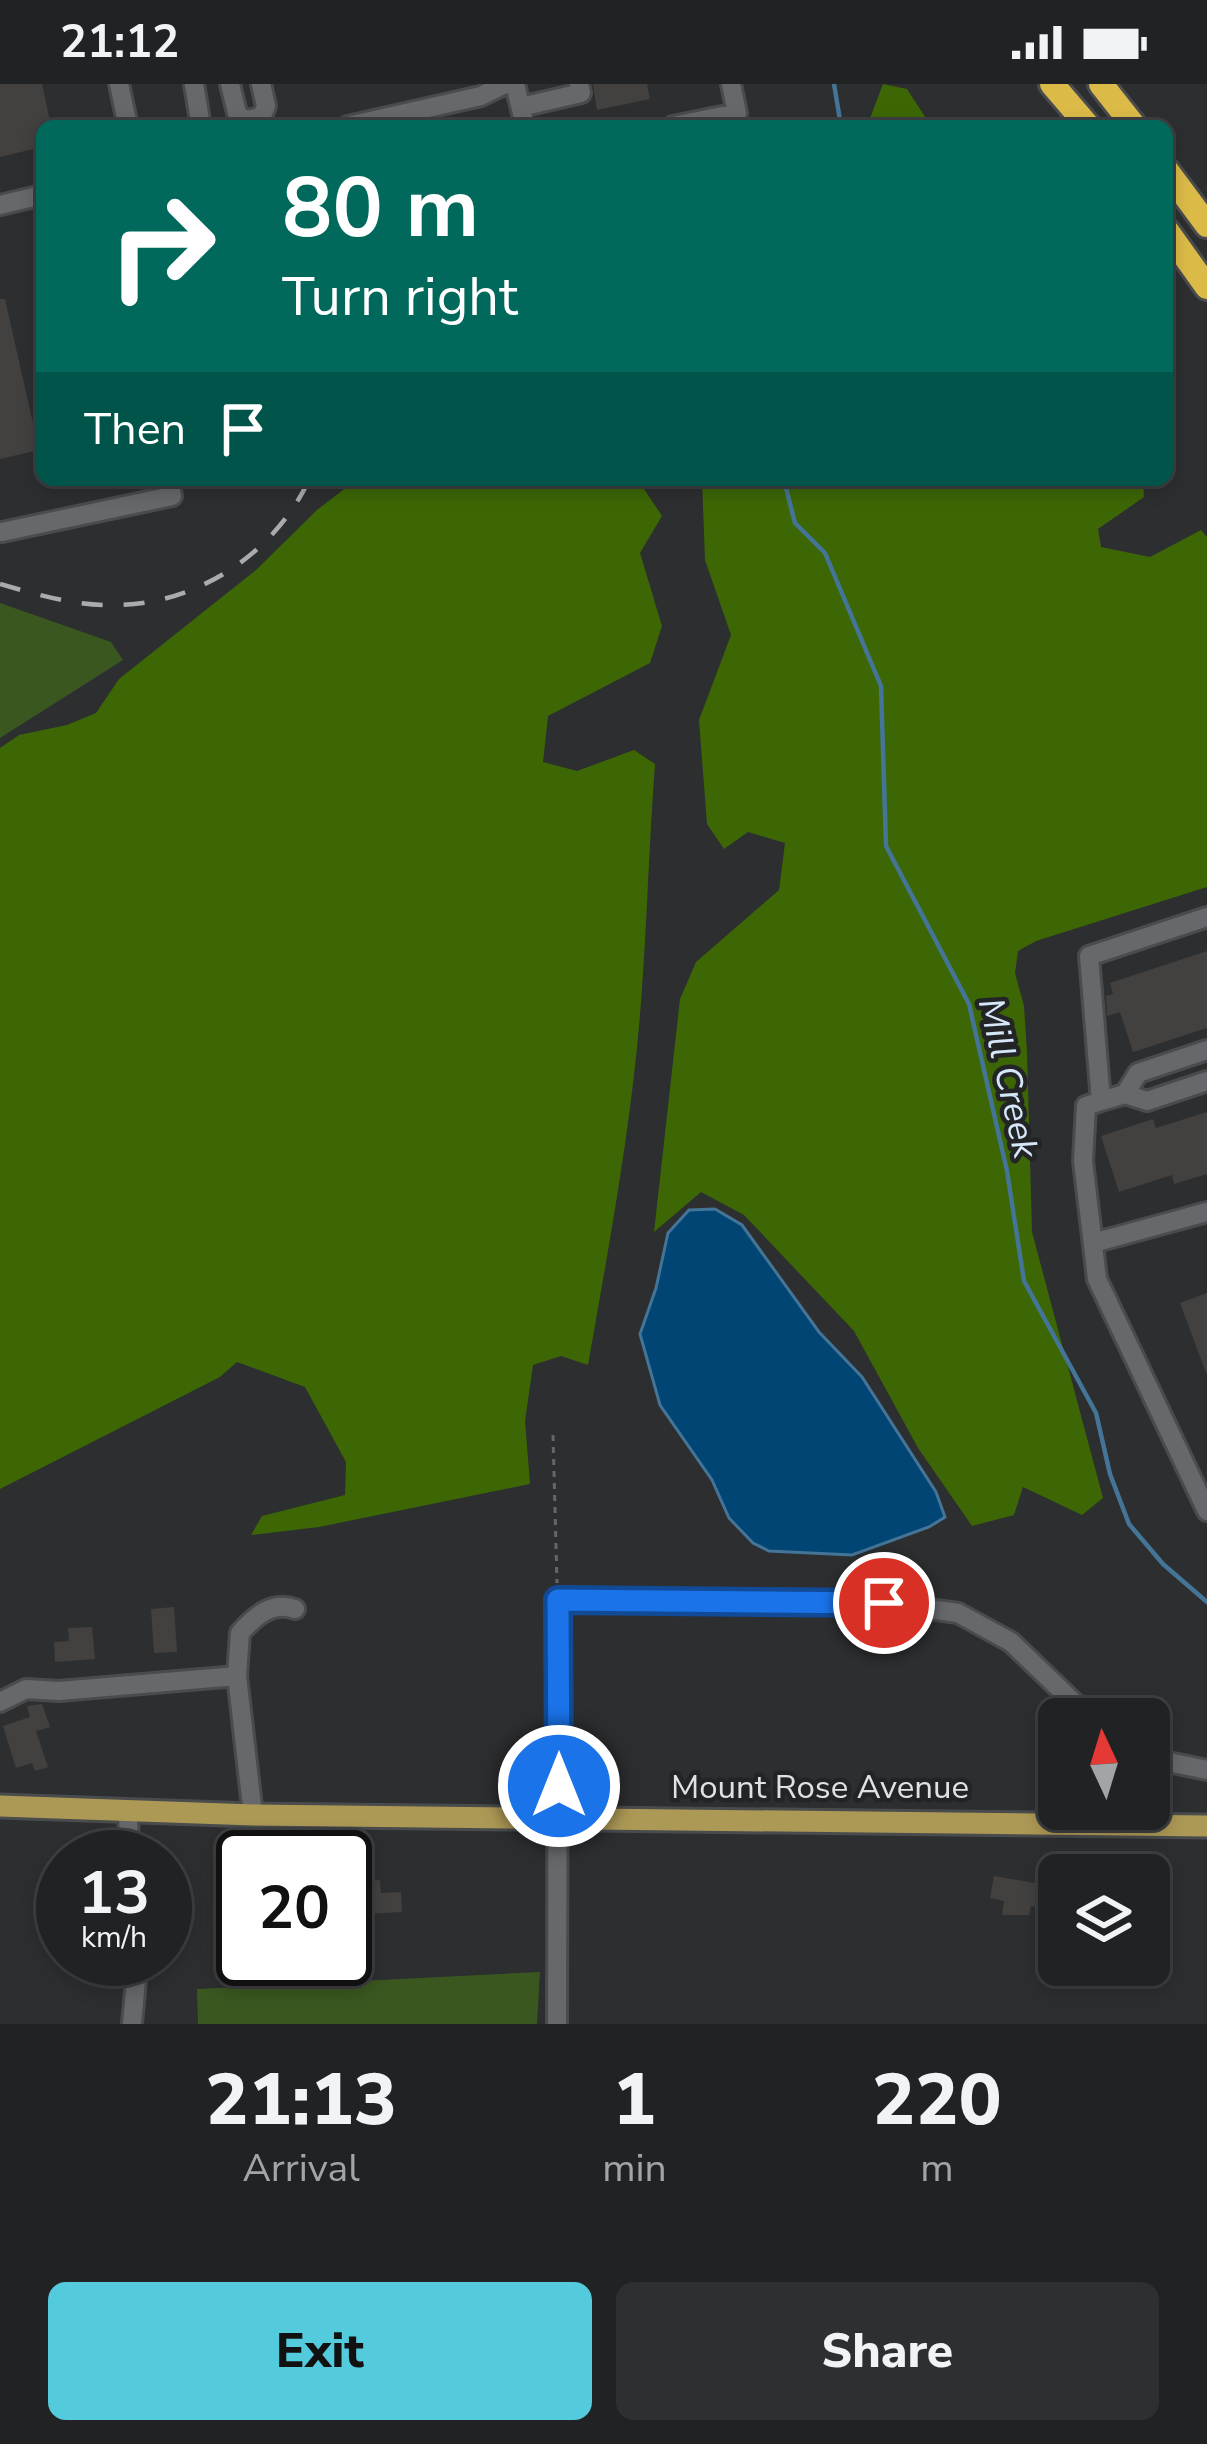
<!DOCTYPE html>
<html lang="en">
<head>
<meta charset="utf-8">
<style>
	body { margin:0; font-family:"Nunito Sans",sans-serif; background:#2d2f31; color:#f1f3f6; height:100vh; display:flex; flex-direction:column; font-size:45px; white-space:nowrap }
	* { box-sizing:border-box; margin:0 }
	p { font-size:39px; color:#a2a4a6 }
	.icon { flex:none; width:66px; height:66px; fill:none; stroke:currentColor; stroke-width:2; stroke-linecap:round; stroke-linejoin:round }
	.map { position:relative; height:1940px; overflow:hidden }
	.drawer { display:flex; flex-direction:column; background:#212224; flex:1 }
	.drawer>* { flex:none }
	.hud { position:absolute; left:36px; top:36px; width:1137px; height:366px; border-radius:18px; box-shadow:0 6px 18px #0003,0 0 0 3px #3e3f41; background:#00695c; color:#fff; overflow:hidden }
	.needle { width:78px; rotate:356deg }
	.controls { position:absolute; left:1038px; top:1614px; display:grid; gap:24px }
	.controls a { display:grid; place-items:center; width:132px; height:132px; border-radius:18px; background:#212224; box-shadow:0 6px 18px #0003,0 0 0 3px #3e3f41; font-size:60px }
	.speed { position:absolute; left:36px; top:1746px; display:flex; gap:24px; font-size:60px; font-weight:700; text-align:center }
	.speed>* { display:grid; place-content:center; width:156px; height:156px; border-radius:50%; background:#212224; box-shadow:0 6px 18px #0003,0 0 0 3px #3e3f41; line-height:1 }
	.speed small { font-size:30px; font-weight:400 }
	.speed .limit { border:6px solid #111; border-radius:18px; background:#fff; color:#111 }
	.pin { position:absolute; display:grid; place-items:center; width:102px; height:102px; color:#fff; margin:-51px; border:6px solid #fff; border-radius:50%; box-shadow:0 3px 12px #0007 }
	.me { position:absolute; width:132px; margin:-66px; rotate:0deg; stroke-linejoin:round; filter:drop-shadow(0 0 9px #0008) }
	.turn { display:flex; align-items:center; gap:42px; height:252px; padding:0 48px; font-size:54px }
	.turn .icon { width:156px; height:156px; stroke-width:2.5 }
	.turn b { display:block; font-size:84px; line-height:102px }
	.then { display:flex; align-items:center; height:114px; padding:0 48px; background:#0003; gap:24px; font-size:45px }
	.eta { display:flex; justify-content:space-evenly; align-items:center; height:204px; text-align:center }
	.eta b { font-size:72px; font-weight:800; line-height:84px }
	.primary-button { display:flex; gap:24px; margin-top:auto; padding:24px 48px }
	.primary-button a { flex:1; height:138px; border-radius:18px; background:#54cadd; color:#111; font-size:48px; font-weight:800; line-height:138px; text-align:center }
	.primary-button a+a { background:#2d2f31; color:#f1f3f6 }
	.status { display:flex; justify-content:space-between; align-items:center; height:84px; padding:0 60px; background:#212224; direction:ltr }
	.status svg { height:33px; fill:currentColor }
	.map>svg:first-child { display:block }
	.green { fill:#3b5720 }
	.forest { fill:#3d6705 }
	.water { fill:#014575; stroke:#447496; stroke-width:3 }
	.lines { fill:none; stroke-linecap:round; stroke-linejoin:round }
	.stream { stroke:#447496; stroke-width:4.5 }
	.building { fill:#43413f }
	.minor-casing { stroke:#494b4d; stroke-width:24 }
	.major-casing { stroke:#494b4d; stroke-width:27 }
	.highway-casing { stroke:#494b4d; stroke-width:30 }
	.path { stroke:#646668; stroke-width:3; stroke-dasharray:6 6; stroke-linecap:butt }
	.minor { stroke:#67686b; stroke-width:18 }
	.major { stroke:#ad9956; stroke-width:21 }
	.highway { stroke:#dbba48; stroke-width:24 }
	.rail { stroke:#aaabad; stroke-width:4.5; stroke-dasharray:21 21; stroke-linecap:butt }
	.route-casing { stroke:#114b97; stroke-width:30 }
	.route { stroke:#1a73e8; stroke-width:21 }
	.labels { text-anchor:middle; dominant-baseline:central; stroke-width:9; stroke-linejoin:round; paint-order:stroke }
	.street-label { font-size:33px; fill:#e0e1e3; stroke:#222426 }
	.water-label { font-size:36px; font-style:italic; fill:#d5e7f9; stroke:#222426 }
</style>
</head>
<body>
<div class="status"><b>21:12</b><svg viewBox="0 0 49 12"><path d="M0 12V9h3v3zM5 12V6h3v6zM10 12V3h3v9zM15 12V0h3v12zM26 1h20v11H26zM47 4h2v5h-2z"/></svg></div>
<div class="map">
<svg width="1207" height="1940" viewBox="0 0 1207 1940">
	<rect width="100%" height="100%" fill="#2c2e30"/>
	<path class="green" d="M0,519l111,39 12,18 -123,78z
		M540,1888l-3,52h-339l-1,-35z"/>
	<path class="forest" d="M883,0l24,5 24,37h-64z
		M356,396h282l24,36 -22,37 22,73 -12,37 -102,53 -5,46 34,9 57,-21 21,14c-6,79 -8,159 -14,238 -9,122 -32,243 -53,363l-27,-9 -28,9 -8,56 5,63 -211,43 -68,8 11,-19 83,-21 1,-33 -41,-75 -68,-25 -17,15 -220,112v-741l19,-13 48,-10 29,-12 23,-34 137,-109 61,-60z
		M702,396h441l1,17 -46,32 3,18 49,10 51,-27 6,7v350l-171,54 -18,10 -3,22 9,33 3,46 5,180 71,266 -21,17 -59,-28 -9,28 -42,11 -54,-78 -64,-117 -110,-116 -43,-23 -47,40 26,-233 16,-37 83,-72 6,-47 -37,-11 -24,17 -17,-25 -8,-104 32,-85 -26,-75z"/>
	<path class="water" d="M715,1125l27,16 77,107 43,45 74,115 9,25 -16,10 -77,28 -83,-4 -16,-8 -24,-25 -17,-38 -52,-75 -20,-71 16,-46 12,-55 21,-23z"/>
	<g class="lines">
		<path class="stream" d="M834,0l7,42
			M784,396l11,43 30,30 56,133 5,160 83,158 38,167 17,110 72,132 14,61 19,50 34,40 44,38"/>
	</g>
	<path class="building" d="M0,0h42l9,42h-9v21l-42,10z
		M593,0h54l3,15 -53,11z
		M0,215h5l34,151 -39,9z
		M1207,867v77l-74,24 -13,-40 -13,4 -1,-20 7,-2 -3,-11z
		M1207,1028v62l-33,10 -2,-9 -53,17 -18,-56 52,-17 3,9z
		M1207,1209v80h-1l-26,-70z
		M174,1523l3,45 -23,1 -3,-44z
		M92,1543l3,32 -40,3 -1,-20 15,-1 -1,-13z
		M42,1620l8,23 -14,4 12,36 -13,4 -3,-8 -16,5 -13,-42 27,-9 -3,-11z
		M994,1792l46,8 -3,23 -6,-1 -2,9h-27l2,-14 -14,-3z
		M380,1796l1,13 20,-1 1,20 -38,2 -2,-32z"/>
	<g class="lines">
		<g class="minor-casing">
			<path id="minor" d="M119,0l9,42
				M194,0l7,42
				M230,0l7,29 7,7 9,-1 2,7
				M515,0l10,42
				M521,23l60,-14 -2,-9
				M253,35l9,-3 4,-10 -5,-22
				M348,42l133,-30 24,-12
				M673,42l64,-13 -6,-29
				M0,121l42,-10
				M2,448l170,-36 -3,-16
				M1207,833l-118,39 12,145 -15,5 -3,55 14,118 110,232
				M1125,1010l13,-21 69,-23
				M1101,1017l24,-7 22,7 60,-20
				M1093,1159l114,-31
				M237,1592l3,-43c15,-17 32,-32 55,-24
				M0,1618l26,-13 33,2 178,-15 16,139
				M1149,1674l58,12
				M128,1726l1,47
				M132,1940l6,-65
				M557,1940l1,-424 327,3 73,10 53,29 80,77"/>
		</g>
		<g class="major-casing">
			<path id="major" d="M0,1722l253,9 954,11"/>
		</g>
		<g class="highway-casing">
			<path id="highway" d="M1052,0l36,42
				M1101,0l33,42
				M1167,87l40,54
				M1167,147l40,56"/>
		</g>
		<path class="path" d="M553,1351l4,148"/>
		<use href="#minor" class="minor"/>
		<use href="#major" class="major"/>
		<use href="#highway" class="highway"/>
		<path class="rail" d="M0,500c35,10 72,21 109,21 84,2 164,-49 200,-125"/>
	</g>
	<g class="lines">
		<g class="route-casing">
			<path id="route" d="M559,1702l-1,-186 326,3"/>
		</g>
		<use href="#route" class="route"/>
	</g>
	<g class="labels">
		<g class="street-label">
			<text x="820" y="1703">Mount Rose Avenue</text>
		</g>
		<g class="water-label">
			<text transform="translate(1008 994) rotate(77)">Mill Creek</text>
		</g>
	</g>
</svg>
<div class="controls">
<a><svg class="needle" viewBox="-14 -14 28 28"><path d="M0-13l5 13h-10z" fill="#e53935"/><path d="M0 13l5-13h-10z" fill="#a2a4a6"/></svg></a>
<a><svg class="icon" aria-label="layers" viewBox="0 0 24 24"><path d="M12 4l9 5-9 5-9-5zM3 14l9 5 9-5"/></svg></a>
</div>
<div class="speed"><div>13<small>km/h</small></div><div class="limit">20</div></div>
<div class="pin" style="left:884px;top:1519px;background:#d93025"><svg class="icon" aria-label="arrive" viewBox="0 0 24 24"><path d="M6 21V4h12l-3 4 3 4H6"/></svg></div>
<svg class="me" style="left:559px;top:1702px" viewBox="-20 -20 40 40"><circle r="17" fill="#1a73e8" stroke="#fff" stroke-width="3"/><path d="M0-11L8 9 0 5-8 9z" fill="#fff"/></svg>
<div class="hud">
<div class="turn"><svg class="icon" aria-label="right" viewBox="0 0 24 24"><path d="M7 20v-9h11M14 6l5 5-5 5"/></svg><div><b>80 m</b>Turn right</div></div>
<div class="then">Then<svg class="icon" aria-label="arrive" viewBox="0 0 24 24"><path d="M6 21V4h12l-3 4 3 4H6"/></svg></div>
</div>
</div>
<section class="drawer">
<div class="eta">
<div><b>21:13</b><p>Arrival</p></div>
<div><b>1</b><p>min</p></div>
<div><b>220</b><p>m</p></div>
</div>
<div class="primary-button"><a>Exit</a><a>Share</a></div>
</section>
</body>
</html>
